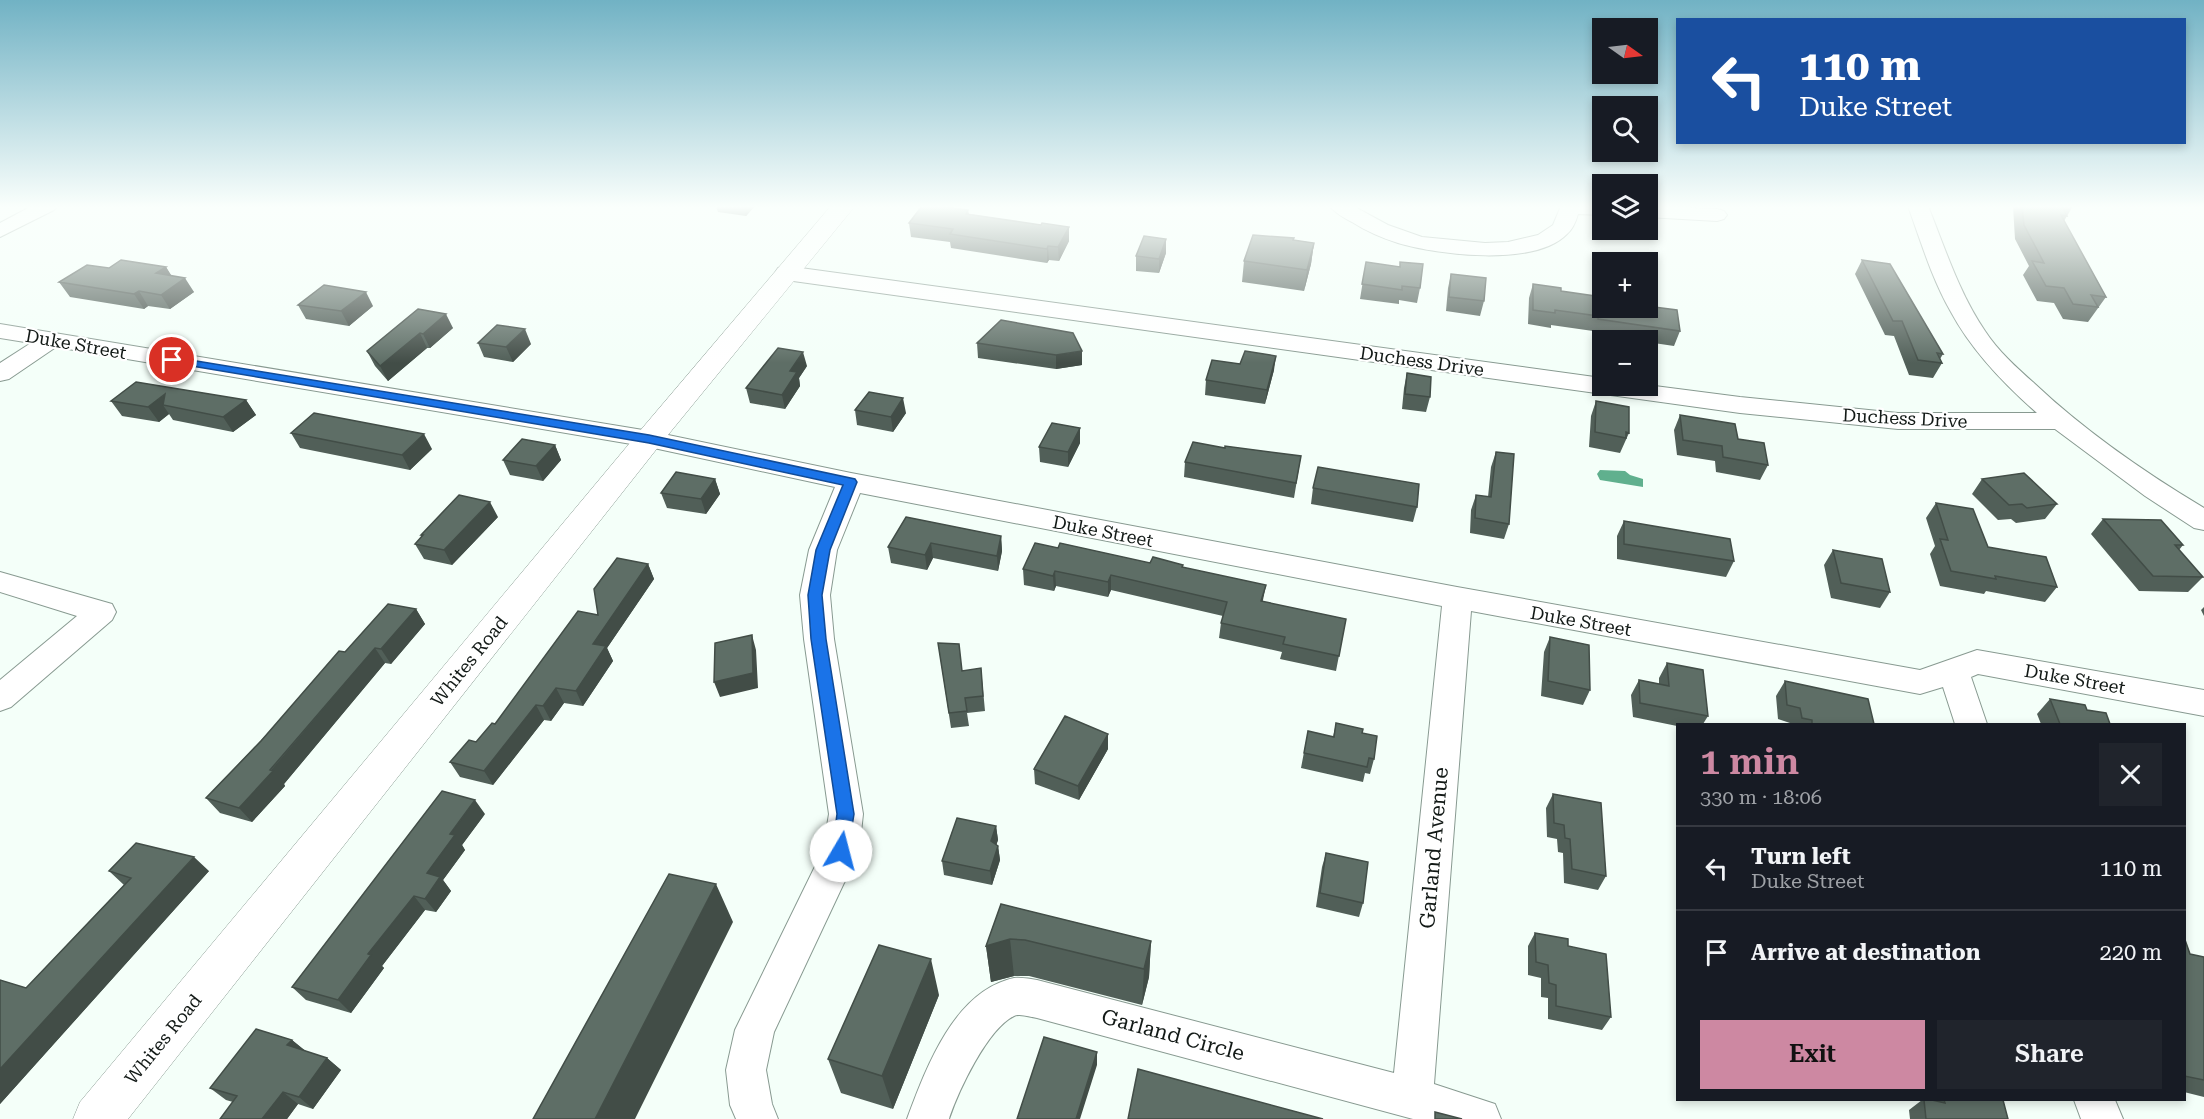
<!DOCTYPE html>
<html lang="en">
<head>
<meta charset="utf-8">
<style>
	body { margin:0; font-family:"Roboto Serif",serif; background:#20242c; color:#f1f3f6; height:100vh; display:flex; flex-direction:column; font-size:22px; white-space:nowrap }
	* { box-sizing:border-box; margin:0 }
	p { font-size:20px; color:#9ea1a6 }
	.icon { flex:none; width:33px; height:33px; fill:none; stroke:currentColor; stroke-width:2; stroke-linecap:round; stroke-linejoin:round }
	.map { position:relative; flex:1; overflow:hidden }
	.side { position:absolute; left:1676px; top:723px; width:510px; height:378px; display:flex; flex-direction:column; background:#171b24; border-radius:0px; box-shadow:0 3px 9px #0003 }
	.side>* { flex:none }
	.banner { position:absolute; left:1676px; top:18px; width:510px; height:126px; border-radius:0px; box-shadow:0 3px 9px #0003; background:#1a4fa0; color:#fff; overflow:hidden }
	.needle { width:39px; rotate:104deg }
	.controls { position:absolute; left:1592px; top:18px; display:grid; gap:12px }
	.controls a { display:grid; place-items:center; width:66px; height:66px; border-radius:0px; background:#171b24; box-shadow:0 3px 9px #0003; font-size:30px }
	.pin { position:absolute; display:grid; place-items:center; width:51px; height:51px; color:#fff; margin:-26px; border:3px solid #fff; border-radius:50%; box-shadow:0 2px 6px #0007 }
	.me { position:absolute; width:66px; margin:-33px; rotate:8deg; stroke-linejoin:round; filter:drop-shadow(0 0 4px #0008) }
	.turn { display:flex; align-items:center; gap:21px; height:126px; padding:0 24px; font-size:27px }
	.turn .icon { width:78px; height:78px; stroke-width:2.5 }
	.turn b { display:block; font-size:42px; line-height:51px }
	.round { display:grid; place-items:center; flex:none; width:63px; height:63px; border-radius:0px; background:#20242c }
	.overview { display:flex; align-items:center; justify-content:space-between; height:102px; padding:0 24px }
	h1 { font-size:36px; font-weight:600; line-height:45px; color:#cd88a2 }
	.button { display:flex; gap:12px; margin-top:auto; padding:12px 24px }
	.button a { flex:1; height:69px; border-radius:0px; background:#cd88a2; color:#111; font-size:24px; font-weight:600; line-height:69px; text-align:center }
	.button a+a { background:#20242c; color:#f1f3f6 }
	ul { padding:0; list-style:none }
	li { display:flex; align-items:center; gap:18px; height:84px; padding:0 24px; border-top:2px solid #363941 }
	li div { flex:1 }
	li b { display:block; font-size:22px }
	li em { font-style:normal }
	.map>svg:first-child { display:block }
	.water { fill:#60b08e }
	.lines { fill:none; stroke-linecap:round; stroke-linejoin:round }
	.minor-casing { stroke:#889a91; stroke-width:2 }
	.tertiary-casing { stroke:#889a91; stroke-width:1 }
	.minor { fill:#fff; fill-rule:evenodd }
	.tertiary { fill:#fff; fill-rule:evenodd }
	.wall { fill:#515f58 }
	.shaded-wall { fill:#424d47 }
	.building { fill:#5e6e66; stroke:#424d47; stroke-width:1.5 }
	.route { fill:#1a73e8; stroke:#114b97; stroke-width:1.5 }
	.labels { text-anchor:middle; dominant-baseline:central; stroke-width:4.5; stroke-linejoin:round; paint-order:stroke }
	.street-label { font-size:18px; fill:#121916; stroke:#fff }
	.near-street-label { font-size:21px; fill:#121916; stroke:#fff }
</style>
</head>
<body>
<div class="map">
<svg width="2204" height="1119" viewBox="0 0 2204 1119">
	<rect width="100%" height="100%" fill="#f4fff9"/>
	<path class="water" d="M1600,470l25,1 5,4 13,4v8l-43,-7 -3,-6z"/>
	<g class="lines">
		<g class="minor-casing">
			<path id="minor" d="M32,206h25l-3,4 -54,27v-14z
				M1330,206h23l35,19 34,12 63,6 23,-1 30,-7 15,-10 8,-19h41v9l-24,-1c-2,7 -5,15 -11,20 -32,33 -129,21 -169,9 -16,-5 -32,-12 -46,-21 -8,-4 -17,-9 -22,-16z
				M1647,206l70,3 7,2 3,4 -3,4 -7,2 -70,-4z
				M1908,206h20c17,42 31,87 57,125 13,20 32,37 50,53 51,48 109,88 169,124v22l-10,-2 -49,-32 -90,-67h-157l-158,-16 -954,-133 -8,-2 -3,-5 3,-5 8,-2 816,112v8l45,-1 93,12 158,16h139c-33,-29 -65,-62 -86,-101 -19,-33 -30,-70 -43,-106z
				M0,324l649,107 202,42 606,114 463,83 57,-20 227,40v26l-226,-42 -7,3 16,47h-32l-12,-37 -23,7 -449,-83 -37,473 61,20 6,15h-88l-376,-101c-7,-1 -17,-5 -23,-2 -27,13 -56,76 -65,103h-42c19,-51 47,-128 107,-141 7,-1 16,1 23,2l357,93 48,-467 -582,-113 -23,57 -7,45 4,44 29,175 -4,37 -85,181 -8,38 6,34 6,15h-42l-6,-14 -4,-35 9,-40 88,-180 6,-36 -25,-175 -4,-44 9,-45 26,-63 -186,-40 -593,-100 -47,32 -9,2v-18l31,-20 -31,-5z
				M0,572l112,32 4,8 -4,8 -101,87 -11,4v-31l77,-64 -77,-24z
				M2074,1100h41l8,19h-42z"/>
		</g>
		<g class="tertiary-casing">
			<path id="tertiary" d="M831,206h24l-196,240 -531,673h-55l7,-17 559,-670z"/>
		</g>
		<use href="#minor" class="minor"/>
		<use href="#tertiary" class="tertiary"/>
	</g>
	<path class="wall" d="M716,206h39l-9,10 -28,-4z
		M2013,206h60l-9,15 42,76 -18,25 -25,-3 -9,-16 -17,-2 -14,-26 6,-9 -14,-27z
		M968,210l1,4 72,11 28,2v14l-10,20 -10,-1 -2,3 -96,-15 -1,-6 -39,-5 -2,-14z
		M1166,239v14l-7,20 -23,-2v-15z
		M1294,240l20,3 -3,21 -7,27 -62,-9 2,-21z
		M1862,260l81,94 -3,5 2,4 -9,15 -24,-3 -15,-39 -9,-1 -30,-61z
		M1366,262l54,26 -3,15 -18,-3v4l-39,-5z
		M166,267l5,9 23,16 -24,17 -22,-3 -4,3 -74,-12 -11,-15 50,-14z
		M1451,274l33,27 -4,15 -34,-5 2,-23z
		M1533,284l28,7 119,40 -6,15 -27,-4v-2h-9l-45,-6v-3l-42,-6v3l-23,-4 1,-26z
		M298,305l75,1 -24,20 -43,-7z
		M418,309l35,19 -23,20h-3l-39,33 -13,-15 -8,-15z
		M1001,320l81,45 -26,4 -78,-11 -1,-15z
		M478,343l53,1 -18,18 -29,-5z
		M807,366l-8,12 1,8 -15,23 -35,-6 -4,-15z
		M1274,370l-9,34 -60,-9 1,-15z
		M1407,373l23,24 -4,15 -24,-3 2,-21z
		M246,400l10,15 -23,17 -60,-12 -4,-6 -10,8 -37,-6 -11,-15z
		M1596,401l33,32 -9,20 -31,-6 2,-31z
		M855,410l51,3 -13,19 -36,-7z
		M1680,415l58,24 30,26 -8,15 -44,-8 -1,-11 -38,-6 -3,-25z
		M291,433l141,16 -22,21 -110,-22z
		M1080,443l-12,24 -28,-5 -1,-15z
		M555,445l6,15 -18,21 -33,-6 -7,-15z
		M1225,448l76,8 -7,42 -110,-21 1,-15z
		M1496,452l13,72 -5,15 -34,-6 1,-23 5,-15 12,2 3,-30z
		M715,479l5,15 -14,20 -39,-6 -6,-15z
		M1982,479l75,25 -12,15 -29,4 -5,-4 -13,1 -26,-26z
		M1313,488l104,19 -4,15 -102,-18z
		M1936,503l52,44 69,40 -12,15 -59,-11 -2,3 -44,-8 -10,-32 5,-8 -9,-28z
		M498,517l-46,48 -28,-6 -9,-15 7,-7 -1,-2z
		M2103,519l80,26 -4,5 24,27 -15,15 -49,-1 -48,-57z
		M1624,521l110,40 -8,16 -109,-18v-23z
		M1001,536l1,15 -4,20 -65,-13 -6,12 -36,-7 -3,-16z
		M1058,548l92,15 33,2v3l80,34 83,17 -10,52 -56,-12 2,-7 -63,-14 2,-15 2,-7 -112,-26 -3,7 -52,-11 -2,5 -30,-6 -1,-16z
		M1833,550l57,42 -10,16 -49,-10 -7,-33z
		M648,564l6,15 -47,69 6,13 -30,45 -19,-3 -13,18 -7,-1 -51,65 -33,-8 -10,-15 26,-20 19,-18 103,-109z
		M2204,607v9l-3,-6z
		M416,609l9,15 -34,40 -6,-1 -101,121 1,2 -33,36 -32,-9 -14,-15 139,-146z
		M1550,637l40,53 -7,15 -42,-9 3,-44z
		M938,643l25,28 18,-3 4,43 -18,2 2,13 -18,2z
		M1667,663l41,53 -5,8h-26v2l-44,-9 -2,-22 8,-15 20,4v-6z
		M1785,681l89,43h-84v-1l-12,-4 -2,-23z
		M2050,699l37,11 23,14h-69l-4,-10z
		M1336,723l26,10 12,26 -4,15 -5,-1 -2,9 -62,-14 7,-37 25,6z
		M1108,749l-29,51 -44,-16 -1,-15z
		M1553,794l53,82 -8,14 -34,-7 -1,-30 -5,-1 -1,-13 -10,-2 -1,-29z
		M485,814l-23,31 3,5 -22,30 8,11 -15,21 -11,-2 -43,56 2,2 -33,45 -45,-13 -14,-13z
		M996,826l2,14 -2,5 2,1 2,14 -8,25 -48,-10 -2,-14z
		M1326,853l37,50 -4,14 -43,-10 6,-40z
		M109,871h100l-209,233v-124l26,8 98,-103z
		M1001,904l150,37 -2,36 -7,28 -113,-29h-15l-23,6 -5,-36z
		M1535,933l33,13 43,71 -9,13 -54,-11v-21l-7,-1v-19l-13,-3v-29z
		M2184,937l6,17 14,3v140l-20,-5z
		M939,995l-46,114 -52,-16 -13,-34z
		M292,1040l13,11 22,7 14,12 -28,39 -15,-5 -11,15h-67l13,-17 -7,-2 -16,-12z
		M1922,1100h81l5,19h-98l-1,-9z"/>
	<path class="shaded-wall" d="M743,206h12l-9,10z
		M1069,227v14l-10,20 -1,-14z
		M1166,239v14l-7,20v-14z
		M1314,243l-3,21 -7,27 3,-21z
		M1048,246l1,14 -2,3v-14z
		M166,267l9,14 -19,-8z
		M185,278l9,14 -24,17 -9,-14z
		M139,291l9,15 -4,3 -10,-15z
		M366,292l7,14 -24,20 -8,-15z
		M446,314l7,14 -23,20 -7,-14z
		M525,329l6,15 -18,18 -7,-15z
		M420,333l7,15 -39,33 -8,-15z
		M1082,351v14l-26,4v-14z
		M803,352l4,14 -8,12 1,8 -15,23 -3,-14 8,-24z
		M1276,356l-2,14 -9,34 2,-14z
		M165,394l-2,11 6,9 -10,8 -11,-15z
		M903,398l3,15 -13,19 -2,-15z
		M246,400l10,15 -23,17 -10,-15z
		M1080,428v15l-12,24v-15z
		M424,434l8,15 -22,21 -8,-15z
		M555,445l6,15 -18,21 -7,-15z
		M715,479l5,15 -14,20 -5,-15z
		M490,502l8,15 -46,48 -8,-15z
		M1001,536l1,15 -4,20 -1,-15z
		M931,543l2,15 -6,12 -2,-15z
		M648,564l6,15 -47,69 6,13 -30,45 -7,-15 17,-47z
		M1055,571l1,15 -2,5 -1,-15z
		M1111,575v15l-3,7v-15z
		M1266,585l-3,15 -4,17 2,-16z
		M416,609l9,15 -34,40 -10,-15z
		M752,635l4,15 2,38 -38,9 -6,-15z
		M375,648l10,15 -101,121 1,2 -33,36 -13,-14z
		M556,688l8,15 -13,18 -8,-15z
		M536,705l8,15 -51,65 -9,-14z
		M1108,734v15l-29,51 -1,-14z
		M475,800l10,14 -23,31 3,5 -22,30 8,11 -15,21 -11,-13 2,-26 23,-39z
		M996,826l2,14 -5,15 -2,-14z
		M998,846l2,14 -8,25 -2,-14z
		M194,857l15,14 -209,233v-35z
		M716,884l17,38 -98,197h-40z
		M414,896l11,14 -43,56 2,2 -33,45 -13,-13 30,-46z
		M1010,939l4,37 -23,6 -5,-36z
		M1151,941l-2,36 -7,28 2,-36z
		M931,959l8,36 -46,114 -11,-33z
		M292,1040l15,12 -20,-7z
		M1097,1052v13l-17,54h-4z
		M327,1058l14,12 -28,39 -14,-12z
		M283,1092l15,12 -11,15h-25z"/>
	<path class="building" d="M922,206h17l29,4 -2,4 75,11 1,-2 27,4 -11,20 -10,-1 -1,3 -97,-15 3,-5 -44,-6z
		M2022,206h40l5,10 -6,-1 45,82 -15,-2 7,12 -25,-3 -9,-16 -18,-2 -14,-25 12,2 -20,-38z
		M1253,235l41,3 -1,2 21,3 -7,27 -63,-9z
		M1144,236l22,3 -7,20 -23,-3z
		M121,260l45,7 -10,6 29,5 -24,17 -22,-4 -5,3 -75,-12 28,-17 22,3z
		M1862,260l28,4 53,90 -6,-1 5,10 -24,-3 -16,-39h-9z
		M1366,262l34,5v-5l23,2 -3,24 -18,-2v4l-40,-6z
		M1451,274l35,4 -2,23 -35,-4z
		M1533,284l28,4v3l41,6v11h45v-2l30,4 3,21 -82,-12v-3l-43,-6v3l-22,-3z
		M324,285l42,7 -25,19 -43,-6z
		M418,309l28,5 -23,20 -3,-1 -40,33 -13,-15z
		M1001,320l72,13 9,18 -26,4 -79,-12z
		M497,325l28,4 -19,18 -28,-4z
		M778,348l25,4 -13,19 7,1 -15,23 -36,-7z
		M1245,351l31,5 -9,34 -61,-10 6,-20 28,4z
		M1407,373l24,4 -1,20 -25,-3z
		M136,382l110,18 -23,17 -60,-12 2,-11 -17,13 -37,-6z
		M869,392l34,6 -12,19 -36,-7z
		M1596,401l33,6v26l-3,-1v6l-31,-6z
		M314,413l110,21 -22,21 -111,-22z
		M1680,415l55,9 3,15 26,4 4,22 -45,-8 -1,-11 -39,-6z
		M1052,423l28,5 -12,24 -29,-5z
		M522,439l33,6 -19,21 -33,-6z
		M1193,442l32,6v-2l76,10 -5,27 -111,-21z
		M1496,452l18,2 -5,70 -34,-6 1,-23 15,2z
		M1318,467l101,17 -2,23 -104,-19z
		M676,472l39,7 -14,20 -40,-6z
		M2024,473l33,31 -30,4 -5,-4 -13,1 -27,-26z
		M459,495l31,7 -46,48 -29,-6 8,-9h-2z
		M1936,503l37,6 15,38 58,10 11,30 -62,-11 1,3 -45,-8 -11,-32 8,1z
		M906,517l95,19 -4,20 -66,-13 -6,12 -37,-8z
		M2103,519l58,1 22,25h-8l28,32 -50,-1z
		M1624,521l106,18 4,22 -110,-17z
		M1035,543l23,5 2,-5 90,20 3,-6 30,8 -1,2 84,18 -5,16 85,18 -7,37 -56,-12 2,-7 -64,-14 6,-21 -116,-27 -3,7 -53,-11 -2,5 -30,-7z
		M1833,550l49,9 8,33 -49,-9z
		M617,558l31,6 -55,80 13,2 -30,45 -20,-3 -13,18 -7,-1 -52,66 -34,-9 19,-22 7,2 16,-19 3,1 83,-113 20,4 -4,-26z
		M388,604l28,5 -35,40 -6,-1 -105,122 3,1 -34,37 -33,-10 55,-57 78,-90 6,1z
		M752,635l1,38 -39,9 1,-39z
		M1550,637l39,8 1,45 -42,-9z
		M938,643l21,1 3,27 19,-3 2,28 -18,2 2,13 -18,2z
		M1667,663l36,7 5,46 -68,-13 -1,-23 30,6z
		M1785,681l83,18 6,25h-62v-4l-10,-2 -2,-10 -13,-3z
		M2050,699l35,6 2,5 19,3 4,11h-50z
		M1065,716l43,18 -30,52 -44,-17z
		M1336,723l27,6 -1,4 15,3 -3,23 -5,-1 -2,9 -63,-14 4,-22 26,6z
		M442,791l33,9 -25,34 5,1 -28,38 13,4 -15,22 -11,-3 -46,58 3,1 -33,45 -46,-13z
		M1553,794l48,9 5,73 -34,-7 -2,-30 -5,-1 -1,-13 -10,-2z
		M957,818l39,8 -5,15 7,5 -8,25 -48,-10z
		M136,843l58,14 -194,212v-89l26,8 105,-110 -22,-7z
		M1326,853l42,9 -5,41 -43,-10z
		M669,874l47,10 -121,235h-62z
		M1001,904l150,37 -7,28 -119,-29 -15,-1 -24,7z
		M1535,933l33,6v7l38,8 5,63 -55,-11v-21l-7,-2 -1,-18 -12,-3z
		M2184,937l6,17 14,3v123l-20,-4z
		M879,945l52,14 -49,117 -54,-17z
		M256,1029l36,11 -5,5 40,13 -28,39 -16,-5 -21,27h-42l17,-23 -27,-8z
		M1044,1037l53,15 -21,67h-59z
		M1138,1069l185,50h-195z
		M1924,1100h8l13,3 -1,-3h59l5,19h-82z
		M1435,1112l27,7h-27z"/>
	<linearGradient id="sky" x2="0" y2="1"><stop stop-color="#71b2c4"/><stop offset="0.57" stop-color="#fafffc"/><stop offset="1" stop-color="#fafffc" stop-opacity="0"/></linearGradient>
	<rect width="2204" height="363" fill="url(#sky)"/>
	<path class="route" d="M172,357l477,78 206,44 2,3 -27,68 -8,45 4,44 28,175 -7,43 -6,2 -6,-2 -3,-6 5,-37 -26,-175 -3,-44 8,-45 27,-65 -194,-42 -481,-81 -2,-2z"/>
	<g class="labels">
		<g class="street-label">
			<text transform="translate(76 344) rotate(10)">Duke Street</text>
			<text transform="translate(1422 361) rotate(8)">Duchess Drive</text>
			<text transform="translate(1905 418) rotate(3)">Duchess Drive</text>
			<text transform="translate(1103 531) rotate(11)">Duke Street</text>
			<text transform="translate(1581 621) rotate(10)">Duke Street</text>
			<text transform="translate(469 661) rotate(-51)">Whites Road</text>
			<text transform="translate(2075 679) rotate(10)">Duke Street</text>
			<text transform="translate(163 1039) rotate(-51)">Whites Road</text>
		</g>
		<g class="near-street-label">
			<text transform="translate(1434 848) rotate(-85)">Garland Avenue</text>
			<text transform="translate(1173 1035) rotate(15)">Garland Circle</text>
		</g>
	</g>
</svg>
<div class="controls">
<a><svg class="needle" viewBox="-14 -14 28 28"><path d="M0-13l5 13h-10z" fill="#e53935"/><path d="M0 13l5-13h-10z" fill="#9ea1a6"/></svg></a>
<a><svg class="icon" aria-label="search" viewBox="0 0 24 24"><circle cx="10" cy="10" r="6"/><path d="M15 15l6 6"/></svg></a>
<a><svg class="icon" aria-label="layers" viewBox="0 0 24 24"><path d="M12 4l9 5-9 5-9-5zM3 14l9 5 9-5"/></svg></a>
<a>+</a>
<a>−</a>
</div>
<div class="pin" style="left:172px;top:360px;background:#d93025"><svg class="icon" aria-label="arrive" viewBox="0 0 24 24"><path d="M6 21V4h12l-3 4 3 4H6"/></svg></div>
<svg class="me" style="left:841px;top:851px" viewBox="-20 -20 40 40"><circle r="19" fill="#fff"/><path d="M0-13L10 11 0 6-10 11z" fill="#1a73e8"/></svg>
<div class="banner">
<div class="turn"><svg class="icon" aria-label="left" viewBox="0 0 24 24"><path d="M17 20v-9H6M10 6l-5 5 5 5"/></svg><div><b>110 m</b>Duke Street</div></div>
</div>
<section class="side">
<div class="overview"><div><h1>1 min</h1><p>330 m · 18:06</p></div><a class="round"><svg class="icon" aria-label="close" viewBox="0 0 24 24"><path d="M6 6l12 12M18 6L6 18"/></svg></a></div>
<ul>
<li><svg class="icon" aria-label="left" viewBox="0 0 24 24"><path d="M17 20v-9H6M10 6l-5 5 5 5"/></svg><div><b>Turn left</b><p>Duke Street</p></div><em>110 m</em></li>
<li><svg class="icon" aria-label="arrive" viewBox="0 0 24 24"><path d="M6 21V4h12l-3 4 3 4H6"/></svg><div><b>Arrive at destination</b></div><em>220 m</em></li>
</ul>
<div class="button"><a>Exit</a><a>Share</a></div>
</section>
</div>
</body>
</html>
